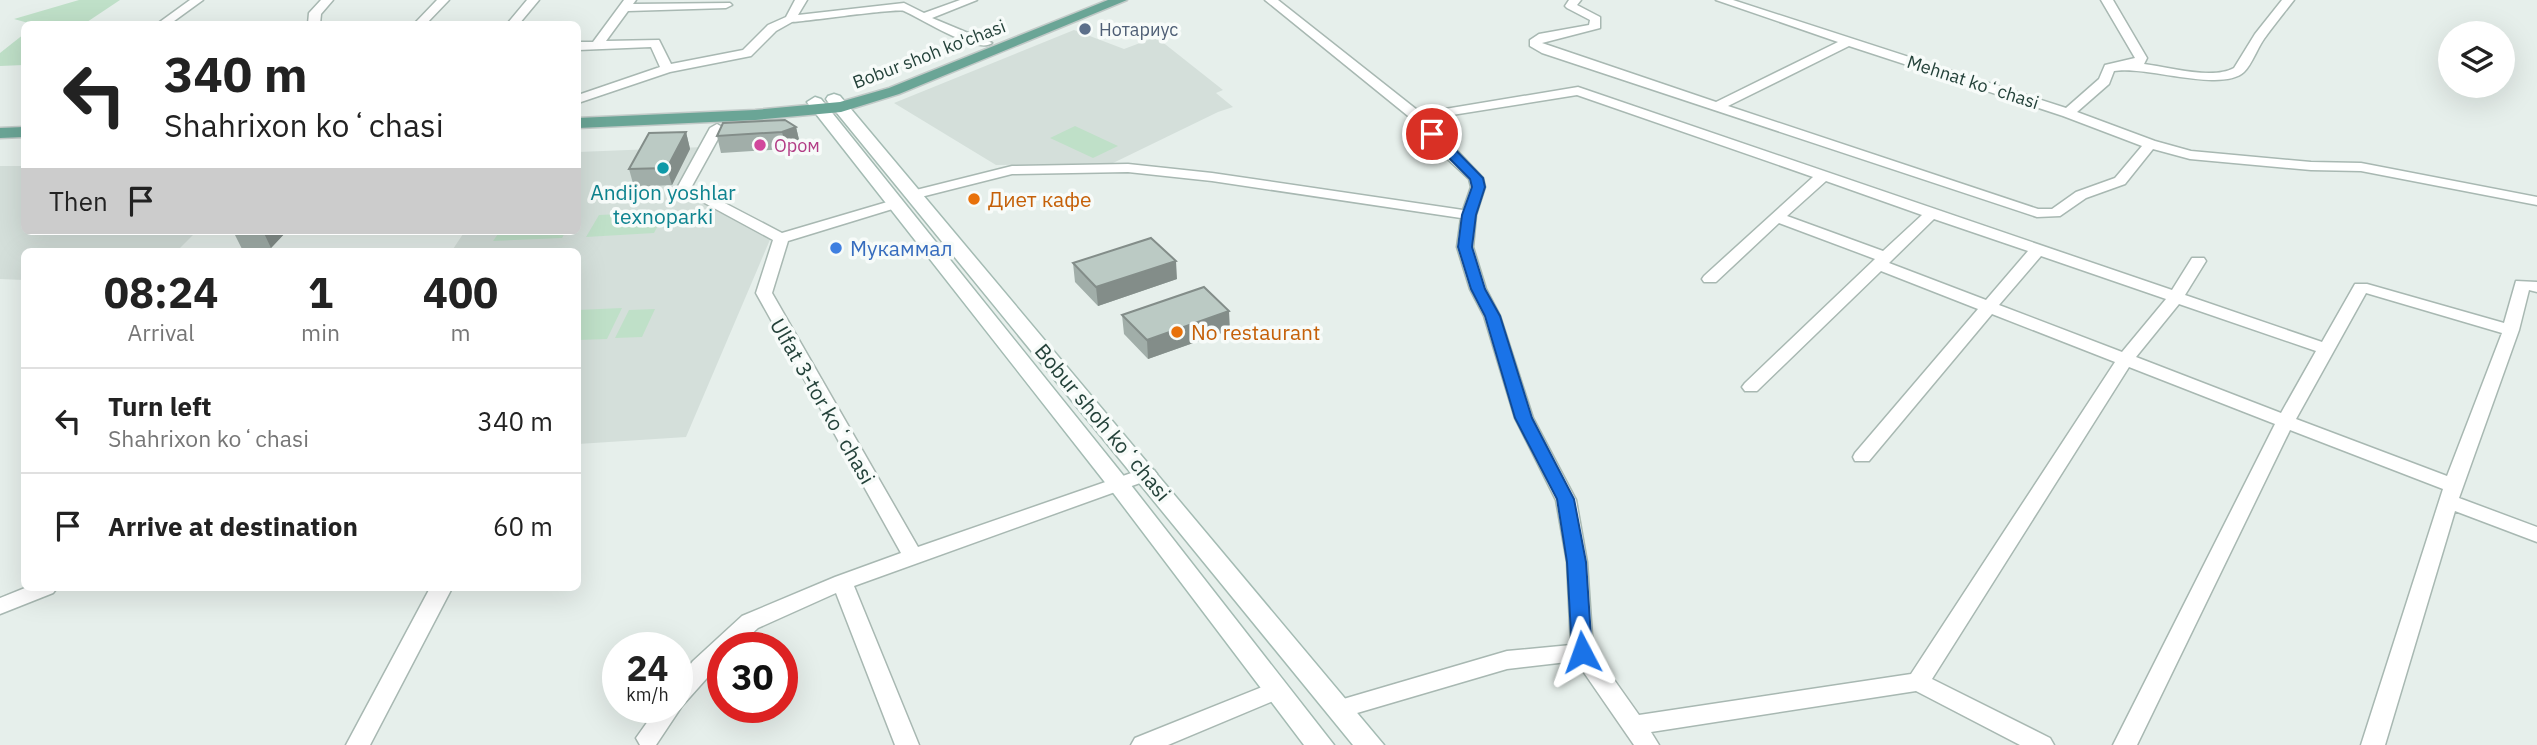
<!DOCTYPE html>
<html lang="en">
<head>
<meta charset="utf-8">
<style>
	body { margin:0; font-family:"IBM Plex Sans",sans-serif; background:#f2f2f2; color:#222; height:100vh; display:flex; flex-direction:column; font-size:26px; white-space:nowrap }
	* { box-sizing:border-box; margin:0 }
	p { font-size:23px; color:#767676 }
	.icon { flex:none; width:38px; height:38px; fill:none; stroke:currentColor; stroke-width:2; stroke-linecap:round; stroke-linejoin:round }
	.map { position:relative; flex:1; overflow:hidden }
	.panel { position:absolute; left:21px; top:248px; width:560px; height:343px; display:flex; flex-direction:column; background:#fff; border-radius:10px; box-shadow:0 7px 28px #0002 }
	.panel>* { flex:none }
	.top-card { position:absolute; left:21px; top:21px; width:560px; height:214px; border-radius:10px; box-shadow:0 7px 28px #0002; background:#fff; color:#222; overflow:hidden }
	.controls { position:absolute; left:2438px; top:21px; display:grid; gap:14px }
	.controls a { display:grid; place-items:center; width:77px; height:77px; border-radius:50%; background:#fff; box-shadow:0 7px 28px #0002; font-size:35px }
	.speed { position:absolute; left:602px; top:632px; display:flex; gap:14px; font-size:35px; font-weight:700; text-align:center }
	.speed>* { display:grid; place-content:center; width:91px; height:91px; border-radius:50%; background:#fff; box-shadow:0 7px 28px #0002; line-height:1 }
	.speed small { font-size:18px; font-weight:400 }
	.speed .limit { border:10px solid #d22; background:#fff; color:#111 }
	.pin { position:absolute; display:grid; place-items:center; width:60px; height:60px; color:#fff; margin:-30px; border:4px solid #fff; border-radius:50%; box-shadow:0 2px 7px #0007 }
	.me { position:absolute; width:77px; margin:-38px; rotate:356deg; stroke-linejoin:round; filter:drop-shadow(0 0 5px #0008) }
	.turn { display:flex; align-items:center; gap:24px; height:147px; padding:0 28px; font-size:32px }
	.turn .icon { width:91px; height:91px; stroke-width:2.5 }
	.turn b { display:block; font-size:49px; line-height:60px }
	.then { display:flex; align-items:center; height:66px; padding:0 28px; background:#0003; gap:14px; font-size:26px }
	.eta { display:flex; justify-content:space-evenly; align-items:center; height:119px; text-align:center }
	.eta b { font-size:42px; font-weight:700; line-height:49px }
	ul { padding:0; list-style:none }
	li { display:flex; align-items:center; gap:21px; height:105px; padding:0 28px; border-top:2px solid #e0e0e0 }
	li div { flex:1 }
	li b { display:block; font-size:26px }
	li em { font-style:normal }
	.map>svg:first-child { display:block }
	.built { fill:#d4dfda }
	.green { fill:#bfe0c8 }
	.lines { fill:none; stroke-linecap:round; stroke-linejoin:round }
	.street-casing { stroke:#a8b8b2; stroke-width:3 }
	.secondary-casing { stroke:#a4bbb3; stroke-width:3 }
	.primary-casing { stroke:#c2cac8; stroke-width:3 }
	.street { fill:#fff; fill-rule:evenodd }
	.secondary { fill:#fff; fill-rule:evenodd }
	.primary { fill:#6aa596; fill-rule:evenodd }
	.wall { fill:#a1aea9 }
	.shaded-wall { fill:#838d89 }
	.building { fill:#bbcac4; stroke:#838d89; stroke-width:2 }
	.route { fill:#1a73e8; stroke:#114b97; stroke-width:2 }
	.service-dot { fill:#5c6f8a; stroke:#f7fbf9; stroke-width:2.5 }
	.hotel-dot { fill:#d1479c; stroke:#f7fbf9; stroke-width:2.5 }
	.culture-dot { fill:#0f9aa8; stroke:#f7fbf9; stroke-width:2.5 }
	.food-dot { fill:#e8710a; stroke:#f7fbf9; stroke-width:2.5 }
	.shop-dot { fill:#3f7fe0; stroke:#f7fbf9; stroke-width:2.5 }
	.labels { text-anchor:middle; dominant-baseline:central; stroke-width:7; stroke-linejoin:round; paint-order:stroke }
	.far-service-label { font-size:18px; fill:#4e5e75; stroke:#f7fbf9; text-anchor:start }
	.far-street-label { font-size:18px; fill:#24423a; stroke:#f7fbf9 }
	.far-hotel-label { font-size:18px; fill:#b23c85; stroke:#f7fbf9; text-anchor:start }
	.culture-label { font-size:21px; fill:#0d838f; stroke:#f7fbf9 }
	.food-label { font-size:21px; fill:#c56008; stroke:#f7fbf9; text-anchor:start }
	.shop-label { font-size:21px; fill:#366cbe; stroke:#f7fbf9; text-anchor:start }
	.street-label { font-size:21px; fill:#24423a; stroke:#f7fbf9 }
</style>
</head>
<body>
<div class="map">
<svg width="2537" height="745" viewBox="0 0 2537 745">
	<rect width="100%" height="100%" fill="#e6efeb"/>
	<path class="built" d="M1074,30l50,19 32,-12 67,53 -7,3 17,14 -15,5 -107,52 -115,1 -102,-62z
		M704,147l-21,43 89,45 -86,202 -108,7v-192h-127l14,-21h113v-79z
		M0,166h24v65h173l-21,21h-152v28l-24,-1z"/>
	<path class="green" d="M79,0h41l-36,24h-52l-18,-5z
		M24,34v31l-24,1v-13z
		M1075,126l43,20 -25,12 -43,-20z
		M665,212l-11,21 -68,4 13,-22z
		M500,231h66l-4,7 -69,3z
		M622,308l-15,31 -29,1v-30z
		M655,309l-13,28 -27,1 14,-28z"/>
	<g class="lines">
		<g class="street-casing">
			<path id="street" d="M190,0h13l-33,24h-13z
				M321,0h12l-12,14 -1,10h-12l1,-11z
				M437,0h12l-23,24h-12z
				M527,0h12l-20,24h-12z
				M624,0h12l-3,4 97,-1 2,2 -6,3 -98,3 -22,30 53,-1 12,24 72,-14 25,-25 18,-8 9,-17h12l-9,15 106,-12 20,10 36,-13h17l-45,18 60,25c-15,12 -71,-25 -88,-32 -6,-3 -95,10 -112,11l-16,9 -25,25 -81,16 -92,31v-8l82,-28 -9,-20 -73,3v-8h15z
				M1265,0h13l143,113 157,-26 594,203 20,-32h12l2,3 -21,34 137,47 33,-58h12l137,39 12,-42 21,1v10l-8,-2 -10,40 -60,168 78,29v15l-82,-31 -70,234h-24l82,-256 -153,-59 -153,315h-24l162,-321 -146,-57 -197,312 118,59 4,7h-34l-104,-54 -265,41 8,13h-25l-58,-84 -69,8 -167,49 -8,-3 -4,-6 4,-6 8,-3 167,-49 64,-6 -4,-83 -11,-62 -41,-82 -31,-102 -14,-27 -13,-42 4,-29 -249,-37 -84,-9 -116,2 -99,25 -7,-4 2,-3 104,-26 116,-2 84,9 251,37 8,-23 -2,-8 -27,-25 -29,-34zM1577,95l236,82 -109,99 -2,3 2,3h12l63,-59 96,36 -130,124 -3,4 3,4h12l124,-120 97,38 -123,144 -2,4 2,4h14l123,-147 123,48 -204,312 -272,41 -46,-65 -6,-88 -11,-62 -43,-82 -33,-102 -14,-27 -13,-42 3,-32 9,-28 -2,-9 -56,-59zM1826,181l96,34 -39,36 -96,-35zM1934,219l94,32 -42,49 -97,-37zM2041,256l125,43 -44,53 -123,-47zM2366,293l136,40 -55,143 -151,-57zM2179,304l137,47 -35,62 -145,-56z
				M1569,0h12l-4,5 23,12v11l-58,15 174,59 122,-60 -122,-42h17l333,108 33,-29 6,-14 30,-7 -34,-58h12l34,58 -3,6c24,3 69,16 90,4l21,-34 27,-34h12c-10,13 -21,26 -30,39 -7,10 -12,25 -20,33 -22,21 -100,-7 -130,-1l-5,13 -32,28 78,29 36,10 120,11 50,1 176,34v8l-176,-34 -50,-1 -121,-11 -37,-10 -28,35 -39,14 -26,18 -23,1 -495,-164 -12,-7v-6l9,-6 50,-9 1,-5 -23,-12 -2,-2zM1849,46l214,70 79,30 -27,32 -39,14 -24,17h-14l-310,-103z
				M717,124l7,4 -32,58 90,47 112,-33 7,4 -2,3 -111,34 -16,52 146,254 222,-77h14l3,4 -3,4 -300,108 65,159h-24l-59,-152 -78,35 -22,20h-13v12l-41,46 -26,39h-16l-4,-7 22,-31h19v-25l16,-21 49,-45 93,-39 66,-24 -145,-260 17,-53 -96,-52 33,-60z
				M25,588h32l-4,5 -53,21v-16z
				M430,588h22l-82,157h-24z
				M1277,681l8,3 3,6 -3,6 -117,49h-37l4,-7z"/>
		</g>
		<g class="secondary-casing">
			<path id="secondary" d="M834,94l6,2 544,649h-31l-525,-643 -2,-3 2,-3z
				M815,97l6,2 306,381 207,265h-30l-193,-255 -302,-385 -2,-3z"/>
		</g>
		<g class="primary-casing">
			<path id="primary" d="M1108,0h19l-228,94 -58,18 -86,8 -177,8v-10l177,-8 85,-8 49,-14z
				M24,127v10l-24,1v-10z"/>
		</g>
		<use href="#street" class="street"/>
		<use href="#secondary" class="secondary"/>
		<use href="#primary" class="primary"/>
	</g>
	<path class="wall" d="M796,127l4,17 -14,5 -65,4 -4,-17z
		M686,132l4,17 -18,36 -38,2 -5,-18z
		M233,231h54l-16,17 -29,1z
		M1073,263l104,16 -79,27 -23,-24z
		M1122,315l108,15 -82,29 -24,-25z"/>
	<path class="shaded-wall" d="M796,127l4,17 -14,5 -4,-17z
		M686,132l4,17 -18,36 -5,-17z
		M263,231h24l-16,17z
		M1176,261l1,18 -79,27 -2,-19z
		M1229,311l1,19 -82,29 -1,-19z"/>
	<path class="building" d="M785,120l11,7 -14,5 -65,4 6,-13z
		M686,132l-19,36 -38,1 20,-36z
		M1151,238l25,23 -80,26 -23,-24z
		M1204,287l25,24 -82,29 -25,-25z"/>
	<path class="route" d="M1432,130l5,1 46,47 2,9 -9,28 -4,32 13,42 15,27 32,102 42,81 12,63 6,90 -3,5 -7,2 -7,-2 -3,-5 -5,-90 -10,-63 -42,-81 -30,-102 -14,-27 -13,-42 4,-32 10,-28 -2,-8 -42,-42v-6z"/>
	<circle class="service-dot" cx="1085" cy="29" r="7"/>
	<circle class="hotel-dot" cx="760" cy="145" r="7"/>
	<circle class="culture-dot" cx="663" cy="168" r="7"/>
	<g class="food-dot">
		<circle cx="974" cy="199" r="7"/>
		<circle cx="1177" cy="332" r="7"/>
	</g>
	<circle class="shop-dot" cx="836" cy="248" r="7"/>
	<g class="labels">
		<g class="far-service-label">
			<text x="1099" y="29">Нотариус</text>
		</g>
		<g class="far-street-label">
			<text transform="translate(929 54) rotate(-21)">Bobur shoh ko'chasi</text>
			<text transform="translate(1973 82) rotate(18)">Mehnat koʻchasi</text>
		</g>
		<g class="far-hotel-label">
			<text x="774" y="145">Ором</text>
		</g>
		<g class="culture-label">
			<text x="663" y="192">Andijon yoshlar<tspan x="663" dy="24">texnoparki</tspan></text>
		</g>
		<g class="food-label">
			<text x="988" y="199">Диет кафе</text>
			<text x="1191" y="332">No restaurant</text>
		</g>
		<g class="shop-label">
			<text x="850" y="248">Мукаммал</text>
		</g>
		<g class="street-label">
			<text transform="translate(823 401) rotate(60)">Ulfat 3-tor koʻchasi</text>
			<text transform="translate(1103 422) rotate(50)">Bobur shoh koʻchasi</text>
		</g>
	</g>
</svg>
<div class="controls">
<a><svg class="icon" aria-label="layers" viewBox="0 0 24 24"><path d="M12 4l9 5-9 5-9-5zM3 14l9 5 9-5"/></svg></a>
</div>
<div class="speed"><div>24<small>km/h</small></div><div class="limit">30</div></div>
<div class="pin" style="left:1432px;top:134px;background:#d93025"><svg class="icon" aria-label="arrive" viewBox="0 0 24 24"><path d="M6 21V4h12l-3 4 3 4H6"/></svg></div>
<svg class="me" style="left:1582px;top:652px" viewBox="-20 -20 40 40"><path d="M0-17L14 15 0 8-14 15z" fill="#1a73e8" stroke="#fff" stroke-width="4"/></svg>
<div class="top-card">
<div class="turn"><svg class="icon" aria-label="left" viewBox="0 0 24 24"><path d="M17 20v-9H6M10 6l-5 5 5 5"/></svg><div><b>340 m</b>Shahrixon koʻchasi</div></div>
<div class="then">Then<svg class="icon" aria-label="arrive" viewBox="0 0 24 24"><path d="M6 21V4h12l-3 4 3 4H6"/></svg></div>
</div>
<section class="panel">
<div class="eta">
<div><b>08:24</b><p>Arrival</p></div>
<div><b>1</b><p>min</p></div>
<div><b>400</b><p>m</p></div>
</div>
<ul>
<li><svg class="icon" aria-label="left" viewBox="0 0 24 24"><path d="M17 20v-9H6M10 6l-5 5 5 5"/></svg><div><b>Turn left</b><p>Shahrixon koʻchasi</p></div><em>340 m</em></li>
<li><svg class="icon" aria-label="arrive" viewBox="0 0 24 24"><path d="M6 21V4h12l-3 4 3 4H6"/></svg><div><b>Arrive at destination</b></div><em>60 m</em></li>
</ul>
</section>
</div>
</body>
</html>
